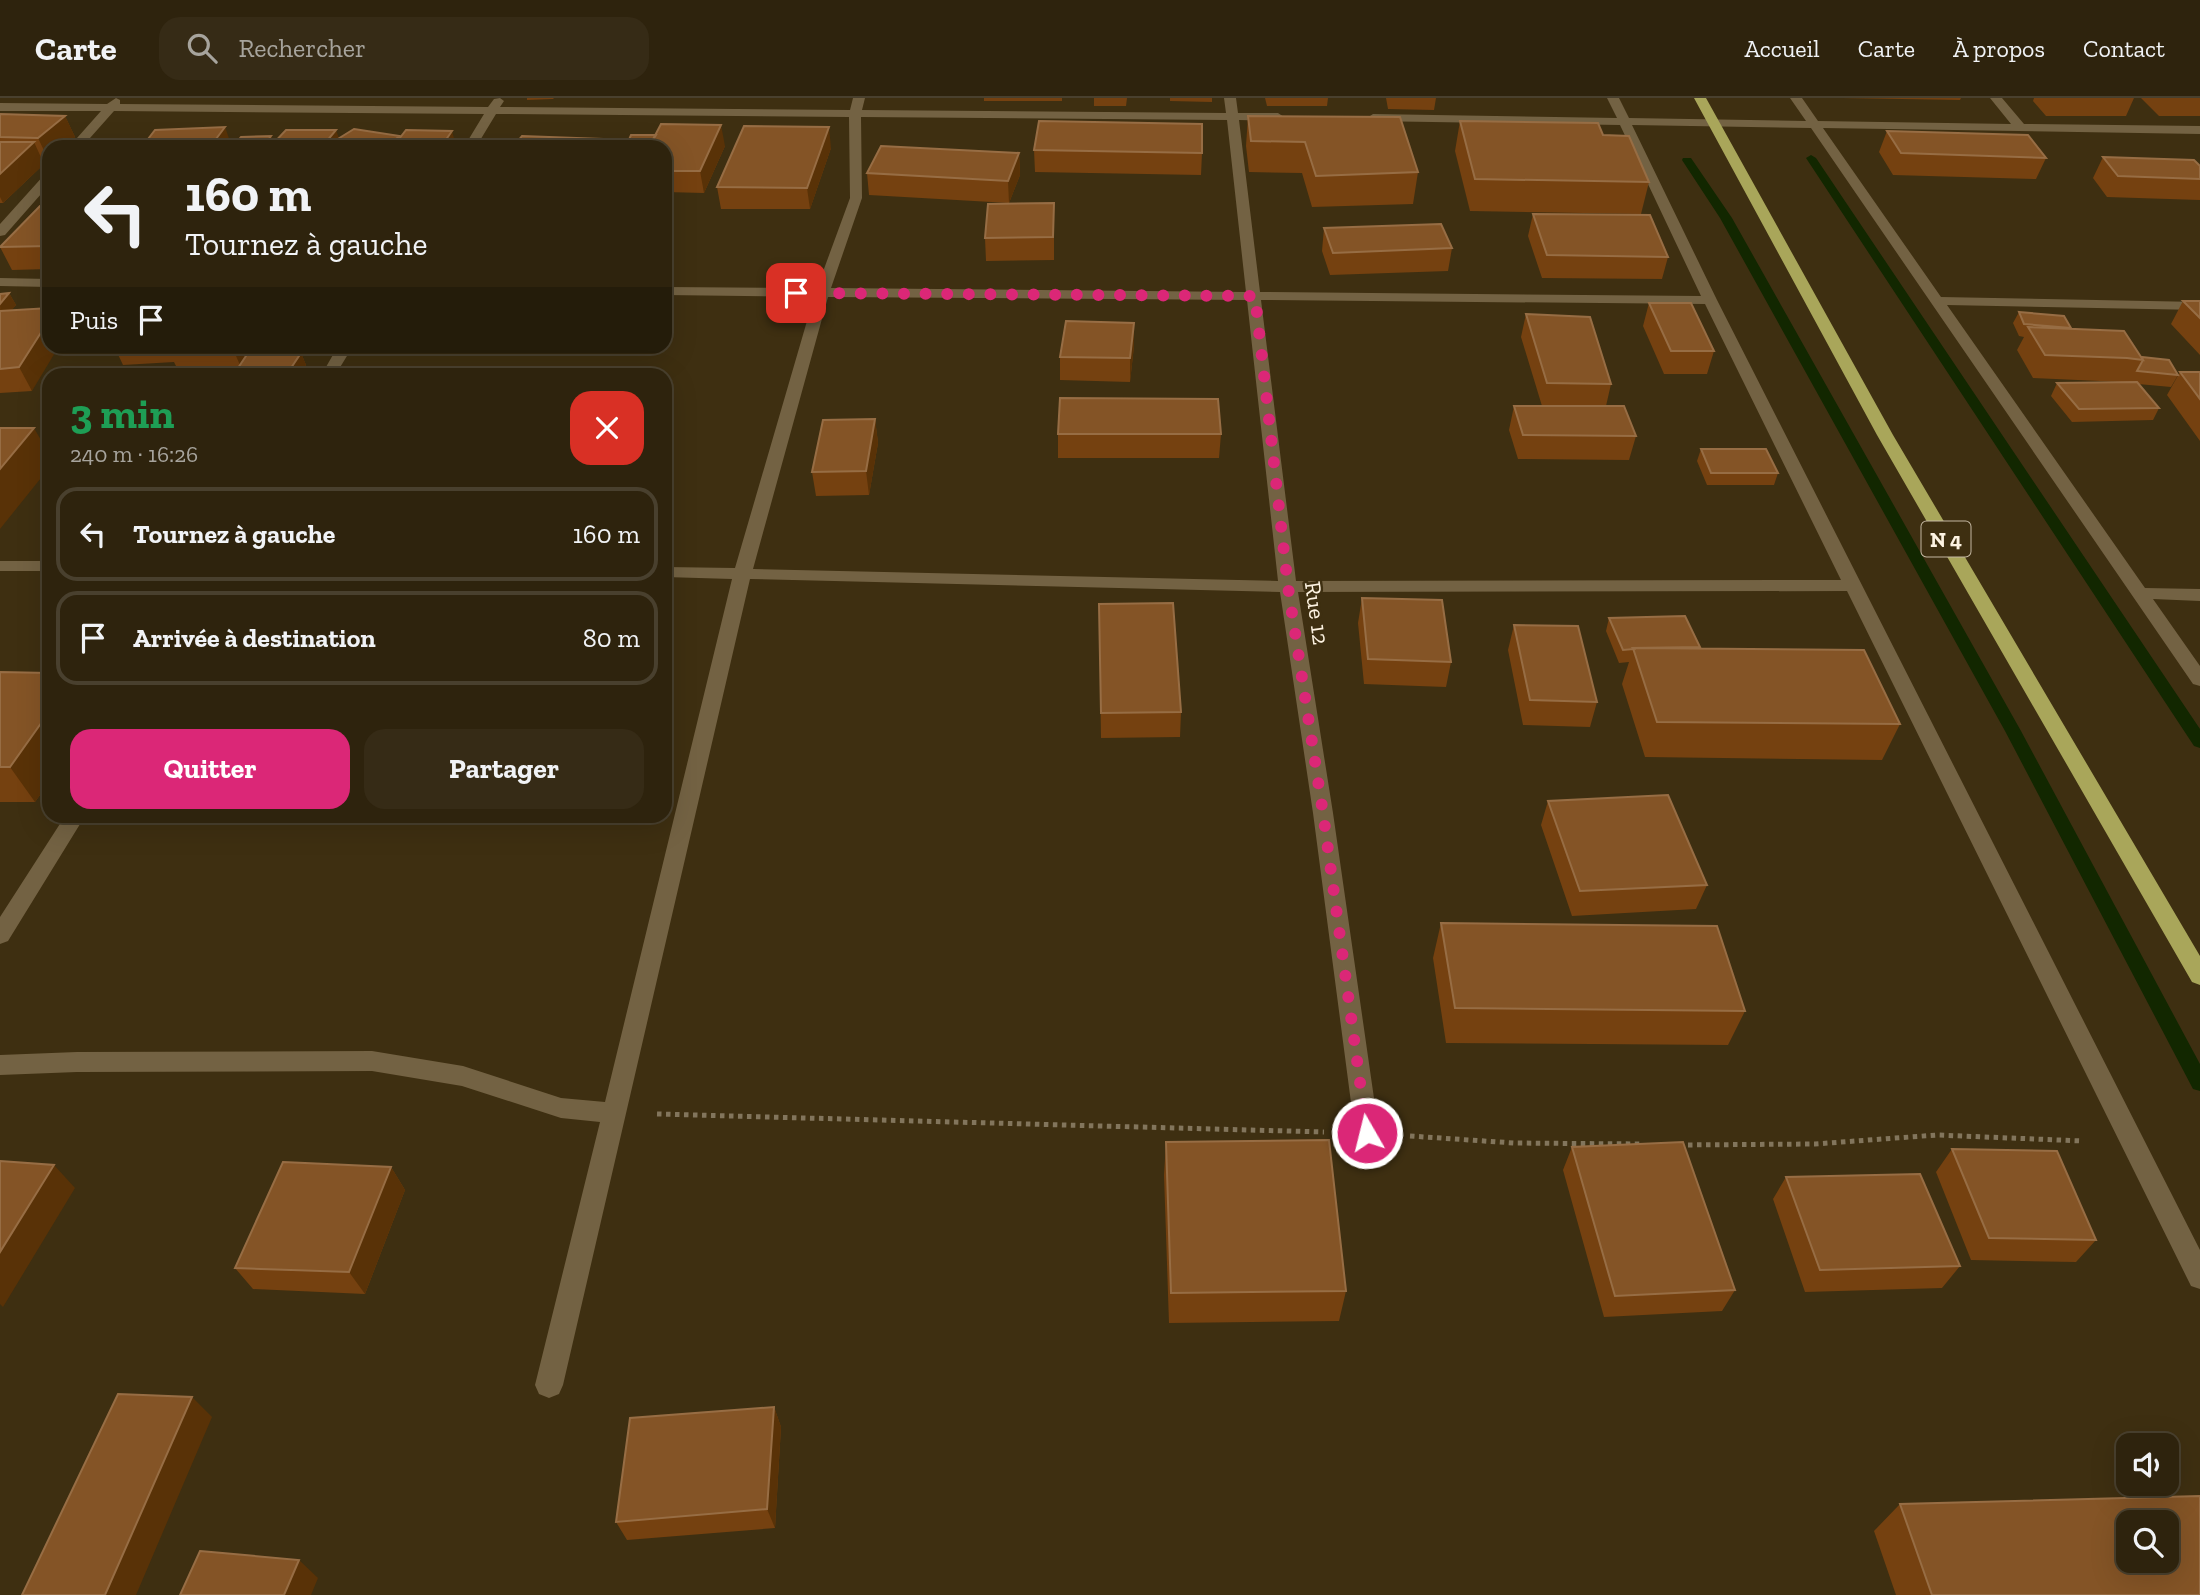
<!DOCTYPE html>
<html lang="fr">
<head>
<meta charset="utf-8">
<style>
	body { margin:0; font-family:"Zilla Slab",serif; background:#362b16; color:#f1f3f6; height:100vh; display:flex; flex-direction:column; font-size:26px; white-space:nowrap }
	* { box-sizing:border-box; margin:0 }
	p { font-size:23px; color:#a7a49d }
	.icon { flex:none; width:38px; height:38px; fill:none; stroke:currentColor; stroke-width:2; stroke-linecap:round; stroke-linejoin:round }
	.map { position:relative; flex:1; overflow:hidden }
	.sheet { position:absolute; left:42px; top:270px; width:630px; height:455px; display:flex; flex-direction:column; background:#2e230d; border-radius:21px; box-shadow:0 7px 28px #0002,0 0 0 2px #49402e }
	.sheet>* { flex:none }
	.guide { position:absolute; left:42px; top:42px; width:630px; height:214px; border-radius:21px; box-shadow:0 7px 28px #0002,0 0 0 2px #49402e; background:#2e230d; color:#f1f3f6; overflow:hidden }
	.tools { position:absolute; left:2116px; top:1335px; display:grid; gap:14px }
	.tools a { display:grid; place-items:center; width:63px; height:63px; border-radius:14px; background:#2e230d; box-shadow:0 7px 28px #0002,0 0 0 2px #49402e; font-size:35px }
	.pin { position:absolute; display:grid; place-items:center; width:60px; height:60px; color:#fff; margin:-30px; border-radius:14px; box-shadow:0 4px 10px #0006 }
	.me { position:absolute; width:77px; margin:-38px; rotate:352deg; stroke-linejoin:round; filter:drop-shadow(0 0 5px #0008) }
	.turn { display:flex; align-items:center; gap:24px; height:147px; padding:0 28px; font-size:32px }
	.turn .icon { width:91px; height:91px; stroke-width:2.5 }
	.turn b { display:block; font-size:49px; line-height:60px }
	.then { display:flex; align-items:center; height:66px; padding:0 28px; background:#0003; gap:14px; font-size:26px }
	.round { display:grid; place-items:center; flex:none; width:74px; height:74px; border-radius:21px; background:#362b16 }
	.summary { display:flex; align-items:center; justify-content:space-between; height:119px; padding:0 28px }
	h1 { font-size:42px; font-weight:700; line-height:52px; color:#1e9e55 }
	.action { display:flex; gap:14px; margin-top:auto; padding:14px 28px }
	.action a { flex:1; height:80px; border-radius:21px; background:#db2777; color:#fff; font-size:28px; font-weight:700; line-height:80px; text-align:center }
	.action a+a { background:#362b16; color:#f1f3f6 }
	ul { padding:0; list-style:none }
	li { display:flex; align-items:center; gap:21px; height:94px; margin:0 14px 10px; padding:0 14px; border:4px solid #49402e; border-radius:21px }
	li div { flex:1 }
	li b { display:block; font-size:26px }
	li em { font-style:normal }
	header { display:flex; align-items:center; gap:42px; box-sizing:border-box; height:98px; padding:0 35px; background:#2e230d; border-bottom:2px solid #49402e }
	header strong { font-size:33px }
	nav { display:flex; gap:38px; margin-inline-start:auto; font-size:24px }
	.search { width:490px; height:63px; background:#362b16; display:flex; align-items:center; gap:18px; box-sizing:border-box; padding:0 24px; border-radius:21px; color:#a7a49d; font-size:26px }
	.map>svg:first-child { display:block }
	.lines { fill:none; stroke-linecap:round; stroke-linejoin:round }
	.stream { fill:#122700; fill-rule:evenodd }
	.path { stroke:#82755c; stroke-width:5; stroke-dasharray:4.5 4.5; stroke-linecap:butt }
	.minor { fill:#736243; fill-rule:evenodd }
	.highway { fill:#a9a65a; fill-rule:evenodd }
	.wall { fill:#754110 }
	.shaded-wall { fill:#593207 }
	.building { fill:#845426; stroke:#976d44; stroke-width:2; fill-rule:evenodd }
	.route { stroke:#db2777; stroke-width:12; stroke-dasharray:0 21.6 }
	.labels { text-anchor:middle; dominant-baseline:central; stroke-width:5; stroke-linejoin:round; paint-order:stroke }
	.shield { fill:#3e2f11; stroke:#c4b8a3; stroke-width:2 }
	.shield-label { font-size:21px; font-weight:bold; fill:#fdf3e2 }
	.street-label { font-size:23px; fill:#fdf3e2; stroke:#3e2f11 }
</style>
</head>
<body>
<header>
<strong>Carte</strong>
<div class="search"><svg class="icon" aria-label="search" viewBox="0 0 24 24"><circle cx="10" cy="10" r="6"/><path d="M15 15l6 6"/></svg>Rechercher</div>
<nav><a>Accueil</a><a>Carte</a><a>À propos</a><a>Contact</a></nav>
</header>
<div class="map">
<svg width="2200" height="1497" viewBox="0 0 2200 1497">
	<rect width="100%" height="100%" fill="#3e2f11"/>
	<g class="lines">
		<path class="stream" d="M1811,57l5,3 384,571v19l-6,-2 -388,-588z
			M1683,60h8l41,60 289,513 179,333v27l-7,-2 -188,-358 -285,-513 -38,-58z"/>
		<path class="path" d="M657,1016l667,18
			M1410,1038l104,7 128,1
			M1679,1047l136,-1 122,-9 146,6"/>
		<path class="minor" d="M116,0l4,2v4l368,3 6,-8 6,-1 4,3 -4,6 350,3 3,-12h12l-3,12 364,3 -2,-15h12l2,15h40l6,4 -6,4 -39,-1 21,172 441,4 -81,-171 -251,-4 -2,-3 6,-4 244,4 -10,-20h12l10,20 177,3 -16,-23h12l16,23 193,3 -21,-26h12l22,26 176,2v8l-377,-6 118,169 259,5v8l-253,-5 198,283 55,1v12l-47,-2 47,67v20l-7,-2 -382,-556 -179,-3 85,175 483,950v39l-9,-3 -344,-695 -549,1 35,221 46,320 -3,7 -9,3 -9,-3 -3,-7 -42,-320 -33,-221 -530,-13 -187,806 -4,9 -10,4 -10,-4 -4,-9 65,-263 -39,-4 -99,-32 -90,-15 -295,1 -77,3v-20l77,-3 295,-1 91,15 98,32 44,4 127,-523 -67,-2v-10l70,1 79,-271 -149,-2v-8l152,1 33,-90 -1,-81 -353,-3 -20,33h-12l20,-33 -370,-3 -32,36h-13l32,-36h-101v-8l107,1zM861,19l366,3 19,172 -415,-4 31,-90zM828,199l419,3 31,281 -525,-12zM1261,202l444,4 136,276 -545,1z
			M49,75v12l-44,50 -5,1v-12l45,-50z
			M0,180l49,1v8l-49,-1z
			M338,248h15l-17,28h-14z
			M0,463h49v10h-49z
			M65,718h20l-77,125 -8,3v-27z"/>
		<path class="highway" d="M1694,0h12l187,337 307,521v29l-8,-3 -315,-547z"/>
	</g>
	<path class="wall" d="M527,0h27l-1,1 -26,1z
		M984,0h78v3h-78z
		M1094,0h33l-1,8h-32z
		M1170,0h42v4l-42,-1z
		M1265,0h63l-1,8h-60z
		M1386,0h50l-2,12 -46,-1z
		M1842,0h119l-1,2z
		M2034,0h100l-8,18h-80l-13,-15z
		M2141,0h59v18h-41z
		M0,16l65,2 10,21 -12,10h-14l-1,12h-6l2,5 -41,39h-3z
		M1248,18l170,56 -5,32 -101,3 -10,-34 -53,-1 -3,-26z
		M1460,23l143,14 46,47 -8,32 -171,-3 -15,-60z
		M1887,33l159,27 -10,21 -143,-4 -14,-23z
		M271,38l2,7 66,-5 61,-2v2l55,4 -3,5h-219z
		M725,48l-21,47 -39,-1v-45z
		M831,50l-21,61h-89l-4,-22z
		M1034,52l168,3 -1,22 -166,-3z
		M1019,55l1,22 -11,28 -140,-8 -2,-22z
		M2103,59l97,9v34l-93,-3 -14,-19z
		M49,107v64l-37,1 -12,-23z
		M1533,116l135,43 -6,22 -120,-1 -14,-42z
		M1054,127v35l-68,1 -1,-23z
		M1324,130l128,20 -4,23 -118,4 -8,-24z
		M9,195l7,12 -5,5 21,81 -32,2v-99z
		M2183,203h17v54l-29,-31z
		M1649,205l65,48 -7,23h-43l-21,-48z
		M2019,214l52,16 71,29 36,18 -7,12 -33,-3 21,24 -6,12 -81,2 -21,-26 6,-13 65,-1 -89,-4 -16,-28 7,-13 -5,-1 -6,-13z
		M1526,216l85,70 -5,22 30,30 -7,24 -111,-1 -9,-29 5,-24h28l-21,-69z
		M1134,225v23l-4,36 -70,-2v-23z
		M114,248h144l-4,7h47l5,12 -6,9h-66l1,-2 -55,2 -6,-12 -51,3z
		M2180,274h20v69l-33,-46z
		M875,321l3,24 -9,52 -53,1 -4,-24z
		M1058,336h163l-2,24h-161z
		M1701,351l77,24 -4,12h-67l-10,-24z
		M1362,500l89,64 -5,25 -82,-3 -6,-61z
		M1099,506l82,108 -1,25 -79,1z
		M1609,520l91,29 -1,2 201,75 -18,36 -237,-3 -23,-73 7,-22 -10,1 -13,-32z
		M1514,527l83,77 -7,25 -67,-2 -15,-75z
		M0,574l49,1v109l-14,20h-35z
		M1548,703l159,84 -11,24 -124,7 -31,-91z
		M1441,825l304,88 -17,34 -282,-2 -13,-85z
		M1166,1044l180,149 -7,30 -170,2 -5,-148z
		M1572,1049l163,143 -13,21 -118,6 -41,-147z
		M1952,1051l144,91 -20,22 -105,-2 -35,-88z
		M391,1069l14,23 -40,104 -112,-5 -18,-21z
		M1786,1079l174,89 -18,22 -137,4 -32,-93z
		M774,1309l7,20 -6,101 -148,12 -11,-18z
		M1900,1406l300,91h-304l-22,-64z"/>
	<path class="shaded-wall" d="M65,18l10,21 -12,10h-14l-1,12 -10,-21z
		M721,27l4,21 -21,47 -4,-22z
		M225,29l7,20h-22z
		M829,29l2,21 -21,61 -3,-21z
		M336,32l4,11 -5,6h-13z
		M452,33l3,11 -3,5h-8l-1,-3z
		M271,38l4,11h-12z
		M400,38l2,7h-6l1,4h-13z
		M602,41l2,8h-7z
		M34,44l10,22 -41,39 -3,-6v-23z
		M350,44l2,5h-10z
		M1019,55l1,22 -11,28 -1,-22z
		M9,195l7,12 -15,18 -1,-19z
		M49,222v26h10l-27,45 -13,-24z
		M1134,225v23l-4,36v-24z
		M234,248h24l-15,26 -10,-23z
		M301,255l5,12 -6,9h-13z
		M875,321l3,24 -9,52 -3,-24z
		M34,330l15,26v14l-49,61v-60z
		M49,614v70l-14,20 -25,-35z
		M54,1067l21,23 -72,119 -3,-3v-52z
		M391,1069l14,23 -40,104 -16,-22z
		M192,1299l20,20 -76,178h-31z
		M774,1309l7,20 -6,101 -8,-19z
		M299,1462l19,18 -7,17h-27z"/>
	<path class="building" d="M0,16l65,2 -27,22 -38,-1z
		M1248,18l152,1 18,55 -102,4 -11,-34 -54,-1z
		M1039,23l163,3v29l-168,-3z
		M1460,23l138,2 5,12 26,1 20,46 -174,-3z
		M661,26l60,1 -21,46h-35v-24h-16z
		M744,28l85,1 -22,61 -90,-1z
		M225,29l-15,20h-68l13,-17z
		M354,31l46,7 -16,11 -34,-5 -8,5h-17z
		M286,32h50l-14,17h-52z
		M406,32l46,1 -9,13 -47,-1z
		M1887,33l141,4 18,23 -145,-5z
		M631,37h25l-7,12h-23z
		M271,38l-8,11h-30l8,-10z
		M522,38l80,3 -5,8h-84z
		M0,44h34l-34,32z
		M881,48l138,7 -11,28 -141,-8z
		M2103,59l91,3 6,6v13l-82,-3z
		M1054,105l-1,34 -68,1 3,-34z
		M49,107v41l-49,1 40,-41z
		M1533,116l117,1 18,42 -121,-2z
		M1441,126l11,24 -119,5 -9,-25z
		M9,195l-9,11v-10z
		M2183,203h17v17z
		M1649,205h42l23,48h-43z
		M49,210v12l-30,47 -19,2v-58z
		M2019,214l45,4 7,12 -47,-4z
		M1526,216l64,3 21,67 -64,-1z
		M1066,223l68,2 -4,35 -70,-1z
		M2028,229l96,4 19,29 -16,-2 -82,-3z
		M172,248h62l-1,3 -64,2z
		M248,255h53l-14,21h-53z
		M2142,259l27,3 9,15 -41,-4 6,-11z
		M2180,274h20v27z
		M2137,284l22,26 -80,1 -22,-26z
		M1060,300l158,1 3,35h-163z
		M1514,308h110l12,30 -113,-1z
		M875,321l-9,52 -54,1 11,-52z
		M0,330h34l-34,41z
		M1701,351h65l12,24h-67z
		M1362,500l80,2 9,62 -83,-3z
		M1173,505l8,109 -80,1 -2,-109z
		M1685,518l15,31 -67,1 1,1 -11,1 -14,-32z
		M1514,527l64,1 19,76 -67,-2z
		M1633,550l231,2 36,74 -243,-2z
		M0,574l49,1v39l-39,55h-10z
		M1668,697l39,90 -127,6 -32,-90z
		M1441,825l276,3 28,85 -290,-3z
		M1329,1042l17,151 -175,2 -5,-151z
		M1683,1044l52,148 -120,6 -43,-149z
		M1952,1051l105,2 39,89 -107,-2z
		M0,1063l54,4 -54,87z
		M283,1064l108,5 -42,105 -114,-4z
		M1920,1076l40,92 -140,4 -34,-93z
		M118,1296l74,3 -87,198h-83z
		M774,1309l-7,102 -151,13 14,-104z
		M2200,1398v99h-268l-32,-91zM2128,1424h38v39h-38z
		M200,1453l99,9 -15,35h-104z"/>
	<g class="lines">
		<path class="route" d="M796,195l459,3 33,291 35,226 44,320"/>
	</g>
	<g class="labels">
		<rect class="shield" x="1921.5" y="423.5" width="49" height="35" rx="5"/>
		<g class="shield-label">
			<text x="1946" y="441">N 4</text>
		</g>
		<g class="street-label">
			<text transform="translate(1317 515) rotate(82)">Rue 12</text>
		</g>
	</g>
</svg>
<div class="tools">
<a><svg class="icon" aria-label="sound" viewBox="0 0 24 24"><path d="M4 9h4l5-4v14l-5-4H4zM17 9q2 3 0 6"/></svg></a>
<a><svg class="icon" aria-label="search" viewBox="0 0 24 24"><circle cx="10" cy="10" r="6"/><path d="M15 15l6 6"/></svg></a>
</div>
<div class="pin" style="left:796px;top:195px;background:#d93025"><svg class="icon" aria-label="arrive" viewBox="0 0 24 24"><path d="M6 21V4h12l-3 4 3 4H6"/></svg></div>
<svg class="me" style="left:1367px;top:1035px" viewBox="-20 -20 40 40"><circle r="17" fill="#db2777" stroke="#fff" stroke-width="3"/><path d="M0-11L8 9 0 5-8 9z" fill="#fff"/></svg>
<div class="guide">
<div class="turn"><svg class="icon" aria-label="left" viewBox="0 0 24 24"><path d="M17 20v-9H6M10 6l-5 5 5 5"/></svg><div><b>160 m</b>Tournez à gauche</div></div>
<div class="then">Puis<svg class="icon" aria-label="arrive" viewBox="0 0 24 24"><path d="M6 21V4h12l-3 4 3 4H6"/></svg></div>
</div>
<section class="sheet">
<div class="summary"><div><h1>3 min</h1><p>240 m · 16:26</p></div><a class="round" style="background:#d93025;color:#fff"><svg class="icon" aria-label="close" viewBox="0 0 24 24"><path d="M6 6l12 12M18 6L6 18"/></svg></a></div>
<ul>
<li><svg class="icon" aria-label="left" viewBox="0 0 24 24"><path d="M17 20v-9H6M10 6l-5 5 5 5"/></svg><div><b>Tournez à gauche</b></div><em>160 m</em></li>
<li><svg class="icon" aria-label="arrive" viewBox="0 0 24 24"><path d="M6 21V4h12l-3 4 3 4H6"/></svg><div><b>Arrivée à destination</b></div><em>80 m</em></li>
</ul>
<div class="action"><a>Quitter</a><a>Partager</a></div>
</section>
</div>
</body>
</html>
